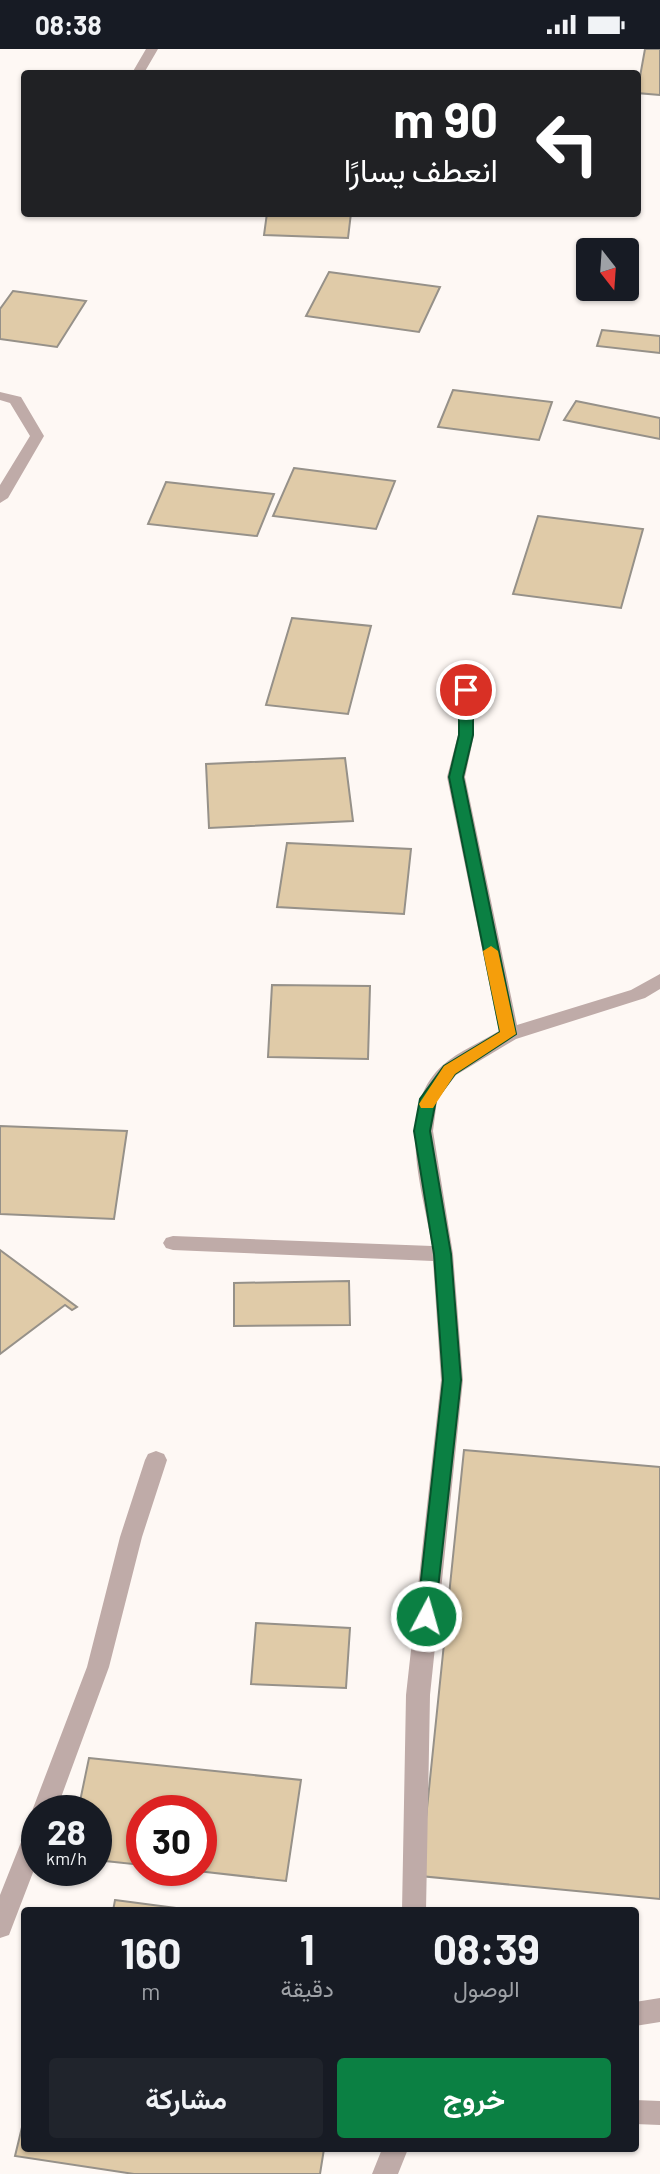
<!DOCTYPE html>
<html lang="ar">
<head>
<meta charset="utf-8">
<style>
	body { margin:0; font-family:Barlow,Vazirmatn,sans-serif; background:#20242c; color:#f1f3f6; direction:rtl; height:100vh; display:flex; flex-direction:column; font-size:26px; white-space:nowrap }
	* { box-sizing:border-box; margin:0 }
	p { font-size:23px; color:#9ea1a6 }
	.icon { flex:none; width:38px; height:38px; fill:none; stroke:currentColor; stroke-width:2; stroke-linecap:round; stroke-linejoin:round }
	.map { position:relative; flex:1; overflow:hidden; direction:ltr }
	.details { position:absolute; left:21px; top:1858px; width:618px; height:245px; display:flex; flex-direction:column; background:#171b24; border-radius:7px; box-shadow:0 2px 5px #0004; direction:rtl }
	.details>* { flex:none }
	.hud { position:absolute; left:21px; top:21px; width:620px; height:147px; border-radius:7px; box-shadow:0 2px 5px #0004; direction:rtl; background:#202124; color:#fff; overflow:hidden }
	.needle { width:46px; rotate:163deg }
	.tools { position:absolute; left:576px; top:189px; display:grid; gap:14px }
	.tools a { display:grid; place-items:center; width:63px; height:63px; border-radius:7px; background:#171b24; box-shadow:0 2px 5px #0004; font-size:35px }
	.speed { position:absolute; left:21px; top:1746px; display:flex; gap:14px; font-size:35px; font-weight:700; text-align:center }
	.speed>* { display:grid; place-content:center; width:91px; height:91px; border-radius:50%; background:#171b24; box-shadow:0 2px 5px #0004; line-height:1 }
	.speed small { font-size:18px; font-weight:400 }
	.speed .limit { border:10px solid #d22; background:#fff; color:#111 }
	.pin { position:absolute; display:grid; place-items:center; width:60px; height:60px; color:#fff; margin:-30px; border:4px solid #fff; border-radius:50%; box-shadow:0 2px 7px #0007 }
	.me { position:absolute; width:77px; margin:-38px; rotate:6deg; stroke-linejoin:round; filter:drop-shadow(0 0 5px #0008) }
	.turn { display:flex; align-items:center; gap:24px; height:147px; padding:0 28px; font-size:32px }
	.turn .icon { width:91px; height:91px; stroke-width:2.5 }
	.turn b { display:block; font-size:49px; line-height:60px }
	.eta { display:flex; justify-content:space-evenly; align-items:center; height:119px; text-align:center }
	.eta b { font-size:42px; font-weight:700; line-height:49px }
	.primary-button { display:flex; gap:14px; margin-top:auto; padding:14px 28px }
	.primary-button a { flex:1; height:80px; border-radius:7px; background:#0b8043; color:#fff; font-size:28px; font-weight:700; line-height:80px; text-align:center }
	.primary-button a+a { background:#20242c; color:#f1f3f6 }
	.status { display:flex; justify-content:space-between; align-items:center; height:49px; padding:0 35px; background:#171b24; direction:ltr }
	.status svg { height:19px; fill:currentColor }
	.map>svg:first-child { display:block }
	.building { fill:#e0cba8; stroke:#969189; stroke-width:2 }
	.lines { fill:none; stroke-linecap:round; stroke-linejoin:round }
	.minor { fill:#bfaba8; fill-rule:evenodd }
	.route { fill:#0b8043; stroke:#07532c; stroke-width:2 }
	.slow { fill:#f59e0b }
</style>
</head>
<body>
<div class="status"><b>08:38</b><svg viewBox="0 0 49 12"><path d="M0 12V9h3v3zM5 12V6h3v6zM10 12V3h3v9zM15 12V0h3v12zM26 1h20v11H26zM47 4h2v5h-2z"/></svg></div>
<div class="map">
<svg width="660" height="2125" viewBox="0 0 660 2125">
	<rect width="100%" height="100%" fill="#fef8f4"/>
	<path class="building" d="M645,0h15v46l-23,-2z
		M267,164h84l-3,25 -84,-3z
		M329,223l111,15 -21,45 -113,-16z
		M13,242l73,10 -29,46 -57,-8v-30z
		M602,281l58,6v17l-63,-7z
		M453,341l99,12 -13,38 -101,-13z
		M576,352l84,17v21l-96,-19z
		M294,419l101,13 -19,48 -103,-13z
		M166,433l108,12 -17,42 -109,-12z
		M538,467l105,13 -22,79 -108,-14z
		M292,569l79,8 -23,88 -82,-9z
		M345,709l8,63 -144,7 -3,-64z
		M287,794l124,6 -7,65 -127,-7z
		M272,936l98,1 -2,73 -100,-2z
		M0,1077l127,5 -13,88 -114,-5z
		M0,1201l77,57 -5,3 -7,-5 -65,49z
		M349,1232l1,44 -116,1v-43z
		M464,1401l196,17v432l-240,-23z
		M256,1574l94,5 -4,60 -95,-4z
		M89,1709l212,22 -15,101 -89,-10h4v-60h-59v54l-46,-5v-49h-18z
		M115,1851l84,11h-86z
		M24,2070v30h300l-4,25h-186l-119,-18z"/>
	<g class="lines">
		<path class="minor" d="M146,0h12l-14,24h-12z
			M0,343l21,5 23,39 -36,62 -8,5v-18l30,-49 -20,-33 -10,-3z
			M466,613l8,5v68l-9,42 52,248 114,-35 29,-16v15l-15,9 -129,41 -60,36 -19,25 -4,31 20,123 10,126 -33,315 -4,216h-24l4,-216 35,-315 -8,-119 -260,-11 -7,-2 -3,-5 3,-5 7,-2 259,10c-9,-55 -38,-138 11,-181 16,-14 38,-23 56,-34l-52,-254 11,-42v-68z
			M156,1402l8,3 3,6 -25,77 -33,130 -53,144h-19v51l-28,73 -9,3v-43l29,-73 7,-3 -4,-8 55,-144 33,-130 25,-77 3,-6z
			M660,1949v24l-25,4v-24z
			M635,2051l25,1v24l-25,-1z
			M382,2100h26l-10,25h-26z"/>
	</g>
	<path class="route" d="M466,637l7,4v45l-10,42 53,257 -61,40 -19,26 -6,31 21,123 10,126 -26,236 -2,6h-13l-3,-6 26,-236 -9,-126 -20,-123 6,-32 24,-33 56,-34 -51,-255 10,-42v-45z"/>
	<path class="slow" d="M491,897l7,5 18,83 -61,40 -22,34h-12l-2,-4 25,-38 56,-34 -17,-81z"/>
</svg>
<div class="tools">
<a><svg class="needle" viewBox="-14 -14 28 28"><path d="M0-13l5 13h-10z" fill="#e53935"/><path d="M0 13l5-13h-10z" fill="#9ea1a6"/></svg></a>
</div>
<div class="speed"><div>28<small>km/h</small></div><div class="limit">30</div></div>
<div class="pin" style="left:466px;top:641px;background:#d93025"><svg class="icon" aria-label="arrive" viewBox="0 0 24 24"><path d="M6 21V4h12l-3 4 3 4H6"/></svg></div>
<svg class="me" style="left:426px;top:1567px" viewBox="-20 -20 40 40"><circle r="17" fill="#0b8043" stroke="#fff" stroke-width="3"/><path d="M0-11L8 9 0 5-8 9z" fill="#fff"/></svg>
<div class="hud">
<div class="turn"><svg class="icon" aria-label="left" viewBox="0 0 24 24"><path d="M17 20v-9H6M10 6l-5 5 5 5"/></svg><div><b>90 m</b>انعطف يسارًا</div></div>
</div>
<section class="details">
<div class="eta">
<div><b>08:39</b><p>الوصول</p></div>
<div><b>1</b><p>دقيقة</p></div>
<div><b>160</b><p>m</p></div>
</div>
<div class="primary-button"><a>خروج</a><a>مشاركة</a></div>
</section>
</div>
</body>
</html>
